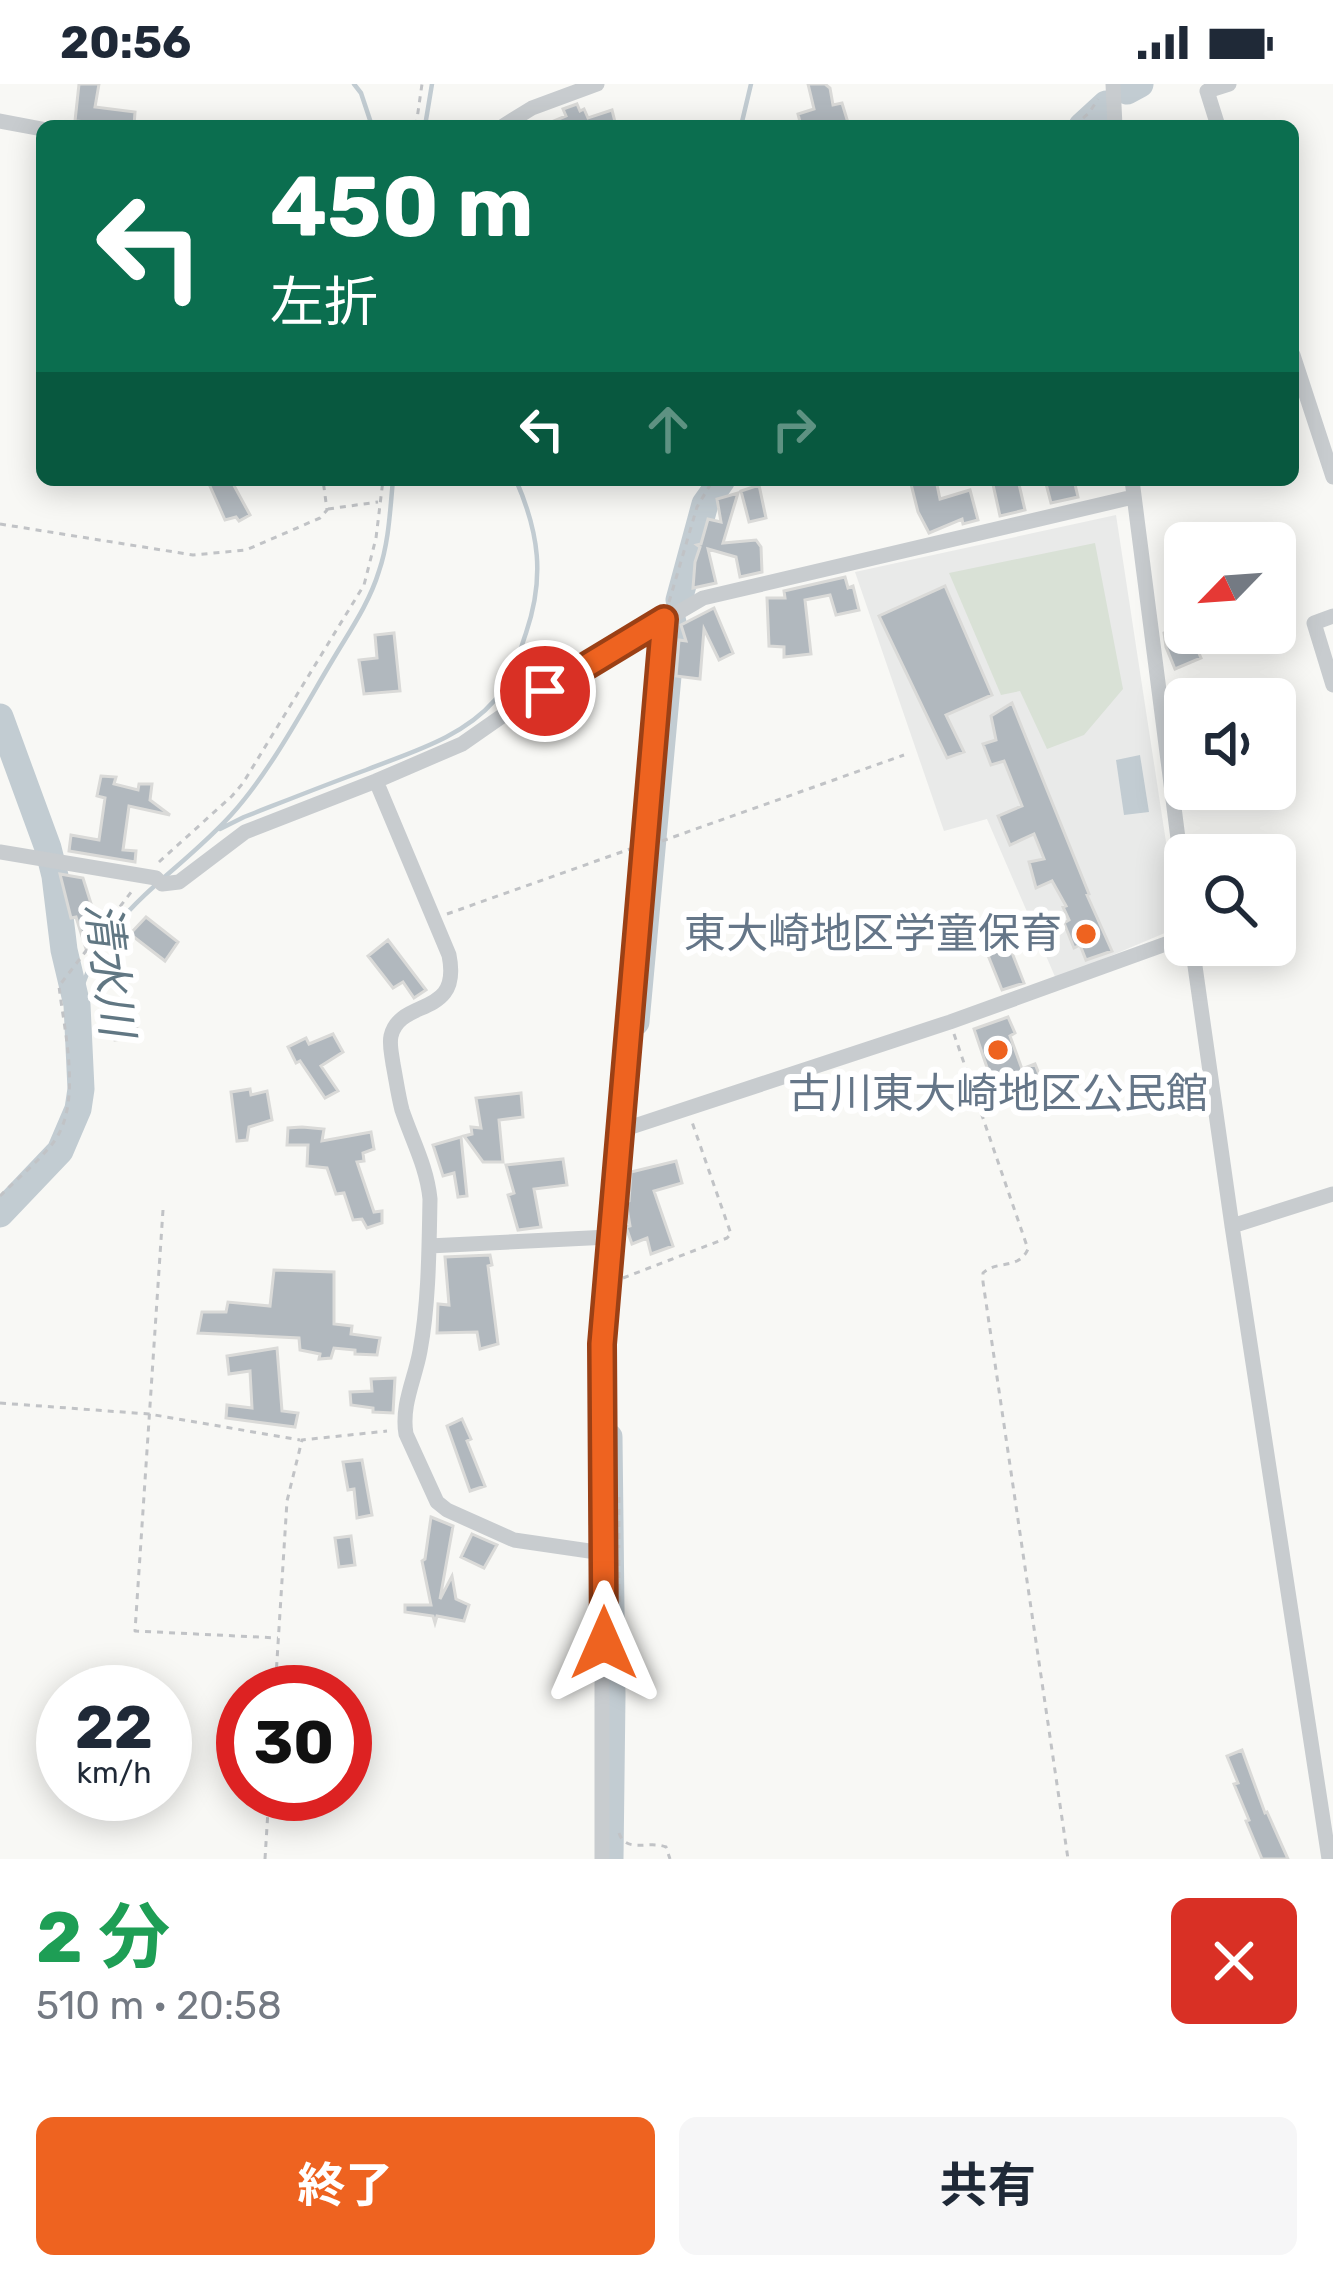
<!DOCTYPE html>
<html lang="ja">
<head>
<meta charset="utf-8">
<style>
	body { margin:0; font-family:Rubik,"Noto Sans JP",sans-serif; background:#f6f6f7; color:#1f2937; height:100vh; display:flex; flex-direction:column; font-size:45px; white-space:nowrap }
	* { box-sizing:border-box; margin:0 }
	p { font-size:39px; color:#747a83 }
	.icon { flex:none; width:66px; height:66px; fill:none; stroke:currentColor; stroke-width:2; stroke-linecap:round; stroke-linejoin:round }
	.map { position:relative; height:1775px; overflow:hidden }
	.side { display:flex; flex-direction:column; background:#fff; flex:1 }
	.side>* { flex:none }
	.guide { position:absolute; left:36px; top:36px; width:1263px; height:366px; border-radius:18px; box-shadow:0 6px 30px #0003; background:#0b6e4f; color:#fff; overflow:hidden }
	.needle { width:78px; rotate:245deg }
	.buttons { position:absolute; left:1164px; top:438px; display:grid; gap:24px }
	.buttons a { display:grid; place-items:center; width:132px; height:132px; border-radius:18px; background:#fff; box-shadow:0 6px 30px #0003; font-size:60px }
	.speed { position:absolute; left:36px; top:1581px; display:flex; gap:24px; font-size:60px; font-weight:700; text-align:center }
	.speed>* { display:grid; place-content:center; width:156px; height:156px; border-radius:50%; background:#fff; box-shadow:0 6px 30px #0003; line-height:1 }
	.speed small { font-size:30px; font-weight:400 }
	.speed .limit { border:18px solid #d22; background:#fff; color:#111 }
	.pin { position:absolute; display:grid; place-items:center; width:102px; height:102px; color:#fff; margin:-51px; border:6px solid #fff; border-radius:50%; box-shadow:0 3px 12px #0007 }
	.me { position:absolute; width:132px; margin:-66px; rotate:0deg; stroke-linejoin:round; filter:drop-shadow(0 0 9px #0008) }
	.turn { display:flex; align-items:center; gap:42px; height:252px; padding:0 36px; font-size:54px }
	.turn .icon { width:156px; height:156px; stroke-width:2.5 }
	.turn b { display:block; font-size:84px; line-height:102px }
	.lanes { display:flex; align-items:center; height:114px; padding:0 36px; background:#0003; justify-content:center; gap:60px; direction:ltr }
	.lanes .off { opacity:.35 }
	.round { display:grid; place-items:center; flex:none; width:126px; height:126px; border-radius:18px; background:#f6f6f7 }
	.head { display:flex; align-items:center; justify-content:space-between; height:204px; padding:0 36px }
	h1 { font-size:72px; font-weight:700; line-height:90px; color:#1e9e55 }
	.cta { display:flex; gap:24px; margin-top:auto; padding:24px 36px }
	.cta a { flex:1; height:138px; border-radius:18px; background:#ee6320; color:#fff; font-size:48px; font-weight:700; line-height:138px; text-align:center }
	.cta a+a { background:#f6f6f7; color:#1f2937 }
	.status { display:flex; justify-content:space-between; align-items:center; height:84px; padding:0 60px; background:#fff; direction:ltr }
	.status svg { height:33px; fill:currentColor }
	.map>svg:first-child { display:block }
	.built { fill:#e9eae9 }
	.green { fill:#d9e1d6 }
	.water { fill:#c2ccd2 }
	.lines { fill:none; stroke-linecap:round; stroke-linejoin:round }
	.stream { stroke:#c2ccd2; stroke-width:4.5 }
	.river { stroke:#c2ccd2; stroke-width:27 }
	.building { fill:#b1b8be; stroke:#dadad8; stroke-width:3 }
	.path { stroke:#c1c3c6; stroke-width:3; stroke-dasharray:6 6; stroke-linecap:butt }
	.minor { stroke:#c8cccf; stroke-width:15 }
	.route-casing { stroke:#9b4015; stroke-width:30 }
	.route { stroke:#ee6320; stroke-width:21 }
	.poi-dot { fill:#ee6320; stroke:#fff; stroke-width:4.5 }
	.labels { text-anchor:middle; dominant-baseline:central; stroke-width:12; stroke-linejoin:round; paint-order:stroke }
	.poi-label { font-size:42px; fill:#657688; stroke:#fff; text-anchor:end }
	.water-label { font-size:45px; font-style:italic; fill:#617783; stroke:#fff }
</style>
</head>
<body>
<div class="status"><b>20:56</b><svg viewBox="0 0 49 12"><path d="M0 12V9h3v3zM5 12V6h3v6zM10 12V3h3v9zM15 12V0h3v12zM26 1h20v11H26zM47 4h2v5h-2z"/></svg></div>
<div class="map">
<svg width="1333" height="1775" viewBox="0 0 1333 1775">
	<rect width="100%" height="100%" fill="#f8f8f5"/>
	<path class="built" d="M1116,431l63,412 -123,52 -69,-160 -43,12 -89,-259z"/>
	<path class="green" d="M1095,459l28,146 -39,46 -37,14 -27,-58 -19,4 -52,-122z"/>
	<path class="water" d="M1140,671l9,57 -25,3 -8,-55z"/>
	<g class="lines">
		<path class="stream" d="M354,0l7,9 11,33
			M425,42l7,-42
			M741,42l10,-42
			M220,745l24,-12c41,-16 81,-32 122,-47 45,-18 96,-32 129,-70 17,-18 23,-44 31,-67 19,-56 13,-100 -10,-153
			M77,921c21,-92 95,-125 154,-190 39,-43 71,-104 101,-154 17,-29 37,-57 47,-90 10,-29 11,-61 14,-91"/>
		<path class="river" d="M1127,7l13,-7
			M1082,42l24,-22
			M679,516l26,-96 17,-24
			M0,633l48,131 7,28 9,74 13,55 4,84 -3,20 -18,42 -60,63
			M636,938l37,-400
			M609,1353l3,259 -2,163"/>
	</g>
	<path class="building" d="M79,0h20l-4,23 40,5 -1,14 -59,-5z
		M808,0h17l5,4 3,17 9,-2 7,23h-48l-3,-12 16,-5z
		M577,20l3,7 4,-2 4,9 24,-8 4,16h-74l24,-10 -3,-7z
		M217,396h14l19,35 -11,6 -3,-4 -11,3 -16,-36z
		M910,396h26l4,19 30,-9 8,30 -15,4 -1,-5 -33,14 -11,-21z
		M992,396h26l7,30 -25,6z
		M1045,396h29l4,17 -27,6z
		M759,401l7,33 -17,4 -8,-31z
		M738,409l-15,50 33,-3 5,7 1,25 -22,5 -4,-20 -28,-8 8,34 -23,5 2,-26 5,-15 -3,-2 4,-1 7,-25 13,3 -4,-23z
		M845,493l3,11 5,-2 6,24 -23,5 -6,-20 -25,5 6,54 -27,3v-10l-15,-1 -2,-48h18l-1,-7z
		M945,502l47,109 -46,20 18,37 -17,6 -68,-142z
		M1185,507v42h5l11,25 -26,11 -9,-22 -2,-14 17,-7 -9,-31z
		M714,524l19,45 -14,7 -15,-31 -4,50 -24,-3 3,-36 7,1 -5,-16z
		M394,549l6,58 -36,3 -5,-34 18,-2 -2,-23z
		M1177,605l6,25h2v48l-5,1 -9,-72z
		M1012,619l77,191 -2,1 25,56 -26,9 -6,-15 -6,3 -10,-25 5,-3 -6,-13 3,-1 -14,-25 -16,7 -7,-26 15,-3 -10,-25 -24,11 -12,-29 24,-10 -18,-45 -13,4 -8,-21 13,-4 -5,-24z
		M101,692l15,1 -2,7 24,6 1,-6h13l-2,16 20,15 -41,-9 -6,44 13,1 -1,11 -66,-11 2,-16 28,5 6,-42 -8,-2z
		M60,790l23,4 11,35 -6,2 5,32 -7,2 -10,-32 -5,1z
		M146,833l32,25 -13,19 -35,-27z
		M1005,851l19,48 -22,7 -19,-47z
		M388,856l38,50 -12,8 -11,-16 -10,6 -25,-32z
		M134,925l4,27 -23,4 -5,-28z
		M1008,933l7,16 -5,3 12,33 13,-5 10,25 -45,17 -26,-77z
		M333,950l10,18 -22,14 17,25 -13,7 -25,-37 -4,2 -8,-16 18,-9 3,6z
		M250,1005l1,6 16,-4 5,29 -23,7 -2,13 -10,1 -6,-49z
		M521,1009l2,24 -24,3 4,42h-20l-19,-26 8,-2 -1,-7 10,1 -5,-30z
		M302,1043l22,2 -2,12 49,-9 3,17 -11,4 1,8 -7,1 17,50 8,-1v12l-15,5 -5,-9 -9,1 -9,-27 -8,1 -9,-26 -20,-2 1,-21h-21l1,-17z
		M461,1053l6,59 -9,1 -4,-24 -11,3 -10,-31z
		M563,1075l4,26 -33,4 7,38 -23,3 -10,-35 6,-2 -8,-28z
		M676,1077l6,22 -28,8 19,55 -22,8 -4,-16 -15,6 -6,-17 4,-1 -4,-24 3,-1 2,-29z
		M490,1171l2,10 -4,1 10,78 -18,5 -3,-17 -40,1 1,-29 11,1 -4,-48z
		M274,1186l60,2v52l18,2 -1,8 29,4 -3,17 -22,-1v-4l-21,-2 -3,10 -12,1 1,-5 -20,-4 -1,-12 -101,-5 4,-21h24l2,-10 42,4z
		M277,1264l5,63 16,2 -3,14 -69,-9 1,-13 25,3 -2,-37 -21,3 -2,-18z
		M395,1294l-2,35 -20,-1v-4l-22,-3 -1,-13 22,-1 -1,-12z
		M462,1335l9,20 -4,2 18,45 -15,5 -23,-65z
		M362,1376l10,55 -15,3 -3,-29 -6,1 -5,-28z
		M431,1433l22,9 -13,73 12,-23 4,23 13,6 -5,16 -27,-5 -2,7 -2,-7 -28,-4v-7h26l-9,-44 3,-2z
		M472,1450l25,11 -13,23 -23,-11z
		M351,1452l4,29 -16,2 -4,-29z
		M1242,1666l23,63 2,-1 21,47h-26l-16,-38 3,-1 -15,-36 4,-1 -11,-27z"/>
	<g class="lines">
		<path class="path" d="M416,42l6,-42
			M1074,42l15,-13 9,-14
			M328,425l50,-7
			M0,440l193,31 53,-5 74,-32 7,-8 -4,-30
			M669,518l28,-95 16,-27
			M662,757l242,-86
			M159,778l73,-66 11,-13 121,-198 12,-47 7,-58
			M447,830l183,-65
			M954,950l74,215c-9,21 -32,11 -45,24v9l85,577
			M0,1112c17,-17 38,-34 53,-53 30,-39 11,-112 6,-157l73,-95
			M163,1126l-28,421 143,7
			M623,1194l104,-40 4,-4 -39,-112
			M0,1319l149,11 151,26
			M619,1413v51
			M619,1566v-93
			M275,1608l12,-191 15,-61 85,-9
			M619,1749c7,21 30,7 47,14l4,12
			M265,1775l4,-65"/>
		<path class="minor" d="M1113,0l2,42
			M0,37l42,8
			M503,42l29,-18 65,-24
			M1218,42l-11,-35 22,-7
			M1293,271l40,122
			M1132,396l53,413
			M1333,532l-19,7 19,62
			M376,697l73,174c13,64 -49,42 -58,81 -2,9 1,19 2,28 3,15 5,31 9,46 10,30 25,57 28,89 -1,49 -1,103 -10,152 -5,28 -19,54 -14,83l31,68 10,8 67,30 89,13
			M0,768l156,26 6,6 17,-2 66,-50 131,-51 86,-37 43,-30 198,-116 430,-101
			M1192,861l40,281 97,633
			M619,1047l331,-109 235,-85
			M1232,1142l101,-32
			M429,1162l180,-9
			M602,1775v-515l62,-725"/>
	</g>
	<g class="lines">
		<g class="route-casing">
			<path id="route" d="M545,607l119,-72 -62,725 2,299"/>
		</g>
		<use href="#route" class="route"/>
	</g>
	<g class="poi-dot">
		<circle cx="1086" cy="850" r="12"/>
		<circle cx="998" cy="966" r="12"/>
	</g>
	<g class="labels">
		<g class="poi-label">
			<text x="1062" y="850">東大崎地区学童保育</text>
			<text x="998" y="1010" text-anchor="middle">古川東大崎地区公民館</text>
		</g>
		<g class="water-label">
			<text transform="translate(110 885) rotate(83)">清水川</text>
		</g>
	</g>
</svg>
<div class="buttons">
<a><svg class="needle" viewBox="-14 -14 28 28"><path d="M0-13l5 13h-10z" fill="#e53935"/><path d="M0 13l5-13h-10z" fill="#747a83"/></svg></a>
<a><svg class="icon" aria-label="sound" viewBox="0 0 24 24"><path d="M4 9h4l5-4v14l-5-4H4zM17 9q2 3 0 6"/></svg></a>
<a><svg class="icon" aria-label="search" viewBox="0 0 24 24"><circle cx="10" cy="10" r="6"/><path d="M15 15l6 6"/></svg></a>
</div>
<div class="speed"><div>22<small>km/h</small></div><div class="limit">30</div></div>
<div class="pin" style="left:545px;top:607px;background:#d93025"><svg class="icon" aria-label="arrive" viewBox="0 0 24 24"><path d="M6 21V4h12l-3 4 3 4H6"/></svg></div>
<svg class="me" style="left:604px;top:1559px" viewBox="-20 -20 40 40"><path d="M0-17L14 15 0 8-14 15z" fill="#ee6320" stroke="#fff" stroke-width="4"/></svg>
<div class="guide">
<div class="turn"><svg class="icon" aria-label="left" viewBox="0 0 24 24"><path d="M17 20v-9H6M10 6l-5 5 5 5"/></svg><div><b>450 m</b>左折</div></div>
<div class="lanes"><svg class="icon" aria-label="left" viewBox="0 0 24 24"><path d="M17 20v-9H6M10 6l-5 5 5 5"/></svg><svg class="icon off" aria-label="ahead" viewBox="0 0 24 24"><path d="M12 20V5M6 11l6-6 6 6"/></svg><svg class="icon off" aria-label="right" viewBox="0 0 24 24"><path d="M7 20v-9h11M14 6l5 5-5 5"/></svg></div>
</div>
</div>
<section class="side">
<div class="head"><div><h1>2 分</h1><p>510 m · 20:58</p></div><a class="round" style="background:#d93025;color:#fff"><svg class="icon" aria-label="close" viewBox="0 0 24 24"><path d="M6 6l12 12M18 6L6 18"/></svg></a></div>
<div class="cta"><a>終了</a><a>共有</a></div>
</section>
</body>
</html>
